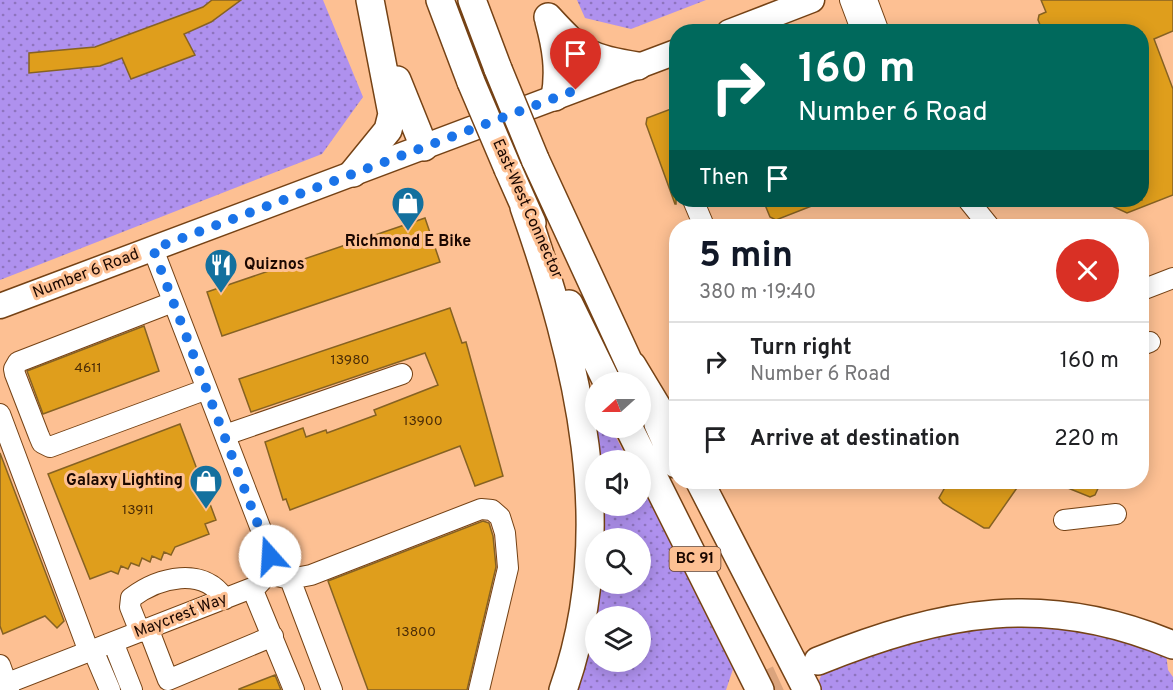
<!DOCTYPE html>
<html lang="en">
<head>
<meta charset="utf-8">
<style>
	body { margin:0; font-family:Overpass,sans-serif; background:#f2f2f2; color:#202124; height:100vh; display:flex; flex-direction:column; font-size:22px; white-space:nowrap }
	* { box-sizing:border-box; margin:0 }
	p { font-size:20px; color:#757577 }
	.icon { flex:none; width:33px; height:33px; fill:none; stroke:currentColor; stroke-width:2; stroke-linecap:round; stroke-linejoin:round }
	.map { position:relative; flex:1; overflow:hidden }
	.side { position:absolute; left:669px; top:219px; width:480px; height:270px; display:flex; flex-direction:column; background:#fff; border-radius:24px; box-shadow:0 3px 15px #0003 }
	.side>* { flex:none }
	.hud { position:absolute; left:669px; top:24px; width:480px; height:183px; border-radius:24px; box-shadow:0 3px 15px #0003; background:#00695c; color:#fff; overflow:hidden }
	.needle { width:39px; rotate:249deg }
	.buttons { position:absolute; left:585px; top:372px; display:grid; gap:12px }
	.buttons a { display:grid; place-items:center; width:66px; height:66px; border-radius:50%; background:#fff; box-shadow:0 3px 15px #0003; font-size:30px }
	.pin { position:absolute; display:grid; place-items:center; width:51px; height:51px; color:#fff; margin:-62px -26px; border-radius:50% 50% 50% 0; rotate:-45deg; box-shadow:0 0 6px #0007 }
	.pin .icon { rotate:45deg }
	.me { position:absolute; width:66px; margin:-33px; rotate:341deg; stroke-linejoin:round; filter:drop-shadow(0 0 4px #0008) }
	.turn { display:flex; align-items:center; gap:21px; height:126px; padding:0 30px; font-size:27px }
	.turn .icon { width:78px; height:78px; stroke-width:2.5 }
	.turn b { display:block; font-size:42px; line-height:51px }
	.then { display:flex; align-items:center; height:57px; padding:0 30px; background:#0003; gap:12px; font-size:22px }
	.round { display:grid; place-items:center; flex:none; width:63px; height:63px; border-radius:32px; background:#f2f2f2 }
	.summary { display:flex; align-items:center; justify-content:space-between; height:102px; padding:0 30px }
	h1 { font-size:36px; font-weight:700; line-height:45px; color:#111827 }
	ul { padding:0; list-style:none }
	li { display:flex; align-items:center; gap:18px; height:78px; padding:0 30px; border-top:2px solid #e0e0e0 }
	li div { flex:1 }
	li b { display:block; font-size:22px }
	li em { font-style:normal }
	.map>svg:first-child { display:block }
	.grass { fill:url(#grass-dots); fill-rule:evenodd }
	.building { fill:#df9e1c; stroke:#866223; stroke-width:1.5 }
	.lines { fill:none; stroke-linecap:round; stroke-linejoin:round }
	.highway-tunnel { stroke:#dba47d; stroke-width:27; stroke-dasharray:27 14; stroke-linecap:butt }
	.minor-casing { stroke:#754215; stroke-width:22 }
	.major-casing { stroke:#754215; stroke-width:27 }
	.highway-casing { stroke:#754215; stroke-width:30 }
	.minor { stroke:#fff; stroke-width:20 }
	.major { stroke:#fff; stroke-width:24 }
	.highway { stroke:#fff; stroke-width:27 }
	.highway-bridge-casing { stroke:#754215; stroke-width:30; stroke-linecap:butt }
	.highway-bridge { stroke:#fff; stroke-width:27 }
	.route { stroke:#1a73e8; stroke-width:10; stroke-dasharray:0 18 }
	.labels { text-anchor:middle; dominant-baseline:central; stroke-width:6; stroke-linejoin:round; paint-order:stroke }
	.number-label { font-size:14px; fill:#4c2d07 }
	.shield { fill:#fdc093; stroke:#5f3e2c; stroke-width:1.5 }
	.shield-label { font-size:15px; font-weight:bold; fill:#1b0700 }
	.street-label { font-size:16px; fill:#1b0700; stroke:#fdc093 }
	.poi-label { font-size:16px; font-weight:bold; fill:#1b0700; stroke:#fdc093 }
</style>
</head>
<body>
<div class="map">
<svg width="1173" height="690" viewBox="0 0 1173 690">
	<defs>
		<pattern id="grass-dots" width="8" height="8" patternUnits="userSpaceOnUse" patternTransform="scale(1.5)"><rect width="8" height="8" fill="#af91ee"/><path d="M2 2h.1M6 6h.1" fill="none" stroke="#8e74be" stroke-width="1.8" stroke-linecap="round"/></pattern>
	</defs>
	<rect width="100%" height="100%" fill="#fdc093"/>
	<path class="grass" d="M0,0h323l40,97 -41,57 -322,126z
		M577,0h129l-75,29 -46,-11z
		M595,408l1,20h15l17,32h-32l-4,-51z
		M641,485l92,184 -7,21h-151l21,-106h44v-46h-42v-32h42zM596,616h44v46h-44z
		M1070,624l96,29 2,17 5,7v13h-355l-2,-2 7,-17 37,-14 71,-18 21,-10z"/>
	<path class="building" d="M212,0h29l-30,22 -27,12 11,21 -64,24 -9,-21 -22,8 -71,7v-20l66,-6 108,-40z
		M1041,0h132v31l-19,8 19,50v106l-46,18 -28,-13h43v-168h-99l-5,-12 1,-5 7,-3z
		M676,107v97h-1l-29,-80 1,-6z
		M763,200h64l-51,20 -6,-3z
		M425,218l15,44 -218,74 -15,-44z
		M450,308l12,35 4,-1 37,134 -28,10 -15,-40 -170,64 -4,-11 -3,1 -18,-58 38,-14 3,9 20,-7 1,3 49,-18 -2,-5 64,-25 -13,-32 -174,59 -12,-33z
		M144,326l15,45 -116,43 -16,-43z
		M180,424l36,96 -11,4 4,10 -34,13 -4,8 -7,-3 -3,8 -9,-4 -2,6 -8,-4 -3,8 -8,-3 -3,6 -7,-3 -3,8 -7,-3 -21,8 -42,-105z
		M0,453l64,168 -7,7 -12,-12 -42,18 -3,-8z
		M948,482h73l-32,46h-5l-41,-25 -4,-5z
		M1053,482h48l-6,13 -5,2z
		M483,521l6,2 4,13 3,31 -29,123h-99l-40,-109z
		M275,675l6,15h-42v-1z"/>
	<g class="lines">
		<path class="highway-tunnel" d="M754,690l63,-29"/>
		<g class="minor-casing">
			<path id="minor" d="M850,0l12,32
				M867,0l12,32
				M693,200l11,26
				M968,200l21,26
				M1142,290l31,-12
				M173,302l-155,60 -4,7 1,5 24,62 3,7 8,4 157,-58
				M1142,345l8,-3
				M0,414l89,238
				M225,435l177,-61
				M1064,520l52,-6
				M269,574l21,5 21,-4 170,-66 11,1 8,7 5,16 3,35 -29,122
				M290,579l42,111
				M252,588l42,102
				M148,628l20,52 105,-44
				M140,632l-10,-25 1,-9c28,-21 72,-32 94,1
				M113,642l19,48
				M93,650l17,40
				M0,665l9,25
				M0,686l257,-100c13,-13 15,-23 10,-41l-114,-296"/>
		</g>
		<g class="major-casing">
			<path id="major" d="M729,32l83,-32
				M0,306l676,-254"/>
		</g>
		<g class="highway-casing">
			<path id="highway" d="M440,0l31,82
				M472,0l26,69
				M548,17c33,36 41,42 90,49
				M549,21c7,26 11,49 6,76
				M397,80l27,67
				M535,159l103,223
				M508,169l24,54
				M353,173l35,-43 4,-16 -22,-114
				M524,207c54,155 96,322 39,483
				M569,304l38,78
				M632,365l44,73
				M658,424l18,40
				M629,428l131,262
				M700,482l107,208
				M818,661c125,-50 227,-70 355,-16"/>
		</g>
		<use href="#minor" class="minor"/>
		<use href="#major" class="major"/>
		<use href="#highway" class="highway"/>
		<g class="highway-bridge-casing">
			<path id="highway-bridge" d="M498,69l37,90
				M471,82l37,87"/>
		</g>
		<use href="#highway-bridge" class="highway-bridge"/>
	</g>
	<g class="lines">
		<path class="route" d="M270,556l-117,-307 423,-159"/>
	</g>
	<defs>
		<g id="shop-pin" transform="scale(1.725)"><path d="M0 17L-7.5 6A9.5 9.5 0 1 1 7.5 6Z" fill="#13709e" stroke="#fdc093"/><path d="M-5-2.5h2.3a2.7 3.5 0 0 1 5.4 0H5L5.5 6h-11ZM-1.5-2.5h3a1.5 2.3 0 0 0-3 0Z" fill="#fff"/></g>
		<g id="restaurant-pin" transform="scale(1.725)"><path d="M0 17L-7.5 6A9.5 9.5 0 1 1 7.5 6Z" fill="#13709e" stroke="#fdc093"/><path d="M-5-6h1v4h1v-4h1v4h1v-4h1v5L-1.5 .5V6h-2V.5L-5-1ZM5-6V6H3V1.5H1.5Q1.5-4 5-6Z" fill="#fff"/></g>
	</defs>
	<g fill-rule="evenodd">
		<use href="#shop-pin" x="408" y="203"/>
		<use href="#restaurant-pin" x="221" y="265"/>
		<use href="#shop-pin" x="206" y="481"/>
	</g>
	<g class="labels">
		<g class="number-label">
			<text x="350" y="360">13980</text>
			<text x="88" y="368">4611</text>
			<text x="423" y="421">13900</text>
			<text x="138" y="510">13911</text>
			<text x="416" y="632">13800</text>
		</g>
		<rect class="shield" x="669.5" y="547" width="51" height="24" rx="4.5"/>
		<g class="shield-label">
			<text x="695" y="559">BC 91</text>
		</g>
		<g class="street-label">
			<text transform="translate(527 209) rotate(66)">East-West Connector</text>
			<text transform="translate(86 274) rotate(-21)">Number 6 Road</text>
			<text transform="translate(181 616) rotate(-21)">Maycrest Way</text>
		</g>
		<g class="poi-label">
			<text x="408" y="242">Richmond E Bike</text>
			<text x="244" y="265" text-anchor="start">Quiznos</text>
			<text x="183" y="481" text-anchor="end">Galaxy Lighting</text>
		</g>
	</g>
</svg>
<div class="buttons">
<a><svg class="needle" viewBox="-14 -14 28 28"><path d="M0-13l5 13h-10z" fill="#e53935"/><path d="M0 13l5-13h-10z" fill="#757577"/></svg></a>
<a><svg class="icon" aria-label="sound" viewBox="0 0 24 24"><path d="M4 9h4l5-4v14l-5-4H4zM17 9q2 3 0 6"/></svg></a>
<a><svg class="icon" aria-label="search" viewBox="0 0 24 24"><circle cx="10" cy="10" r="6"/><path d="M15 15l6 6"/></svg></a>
<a><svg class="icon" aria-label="layers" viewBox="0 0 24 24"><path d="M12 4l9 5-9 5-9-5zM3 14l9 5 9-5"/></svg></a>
</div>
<div class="pin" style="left:576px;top:90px;background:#d93025"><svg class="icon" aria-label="arrive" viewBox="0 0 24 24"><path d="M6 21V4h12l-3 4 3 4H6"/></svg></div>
<svg class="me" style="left:270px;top:556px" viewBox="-20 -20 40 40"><circle r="19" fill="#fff"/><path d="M0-13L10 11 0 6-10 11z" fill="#1a73e8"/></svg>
<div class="hud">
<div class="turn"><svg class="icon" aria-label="right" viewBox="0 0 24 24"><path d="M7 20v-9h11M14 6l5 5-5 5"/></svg><div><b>160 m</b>Number 6 Road</div></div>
<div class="then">Then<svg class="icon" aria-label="arrive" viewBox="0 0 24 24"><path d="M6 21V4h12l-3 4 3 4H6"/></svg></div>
</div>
<section class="side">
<div class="summary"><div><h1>5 min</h1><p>380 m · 19:40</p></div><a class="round" style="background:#d93025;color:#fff"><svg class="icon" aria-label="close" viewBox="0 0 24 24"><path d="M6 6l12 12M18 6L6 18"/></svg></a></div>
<ul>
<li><svg class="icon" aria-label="right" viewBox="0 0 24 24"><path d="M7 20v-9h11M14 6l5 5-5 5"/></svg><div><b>Turn right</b><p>Number 6 Road</p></div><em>160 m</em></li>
<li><svg class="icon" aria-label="arrive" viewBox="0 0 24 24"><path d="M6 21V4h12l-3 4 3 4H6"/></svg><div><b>Arrive at destination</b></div><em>220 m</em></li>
</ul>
</section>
</div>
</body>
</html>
